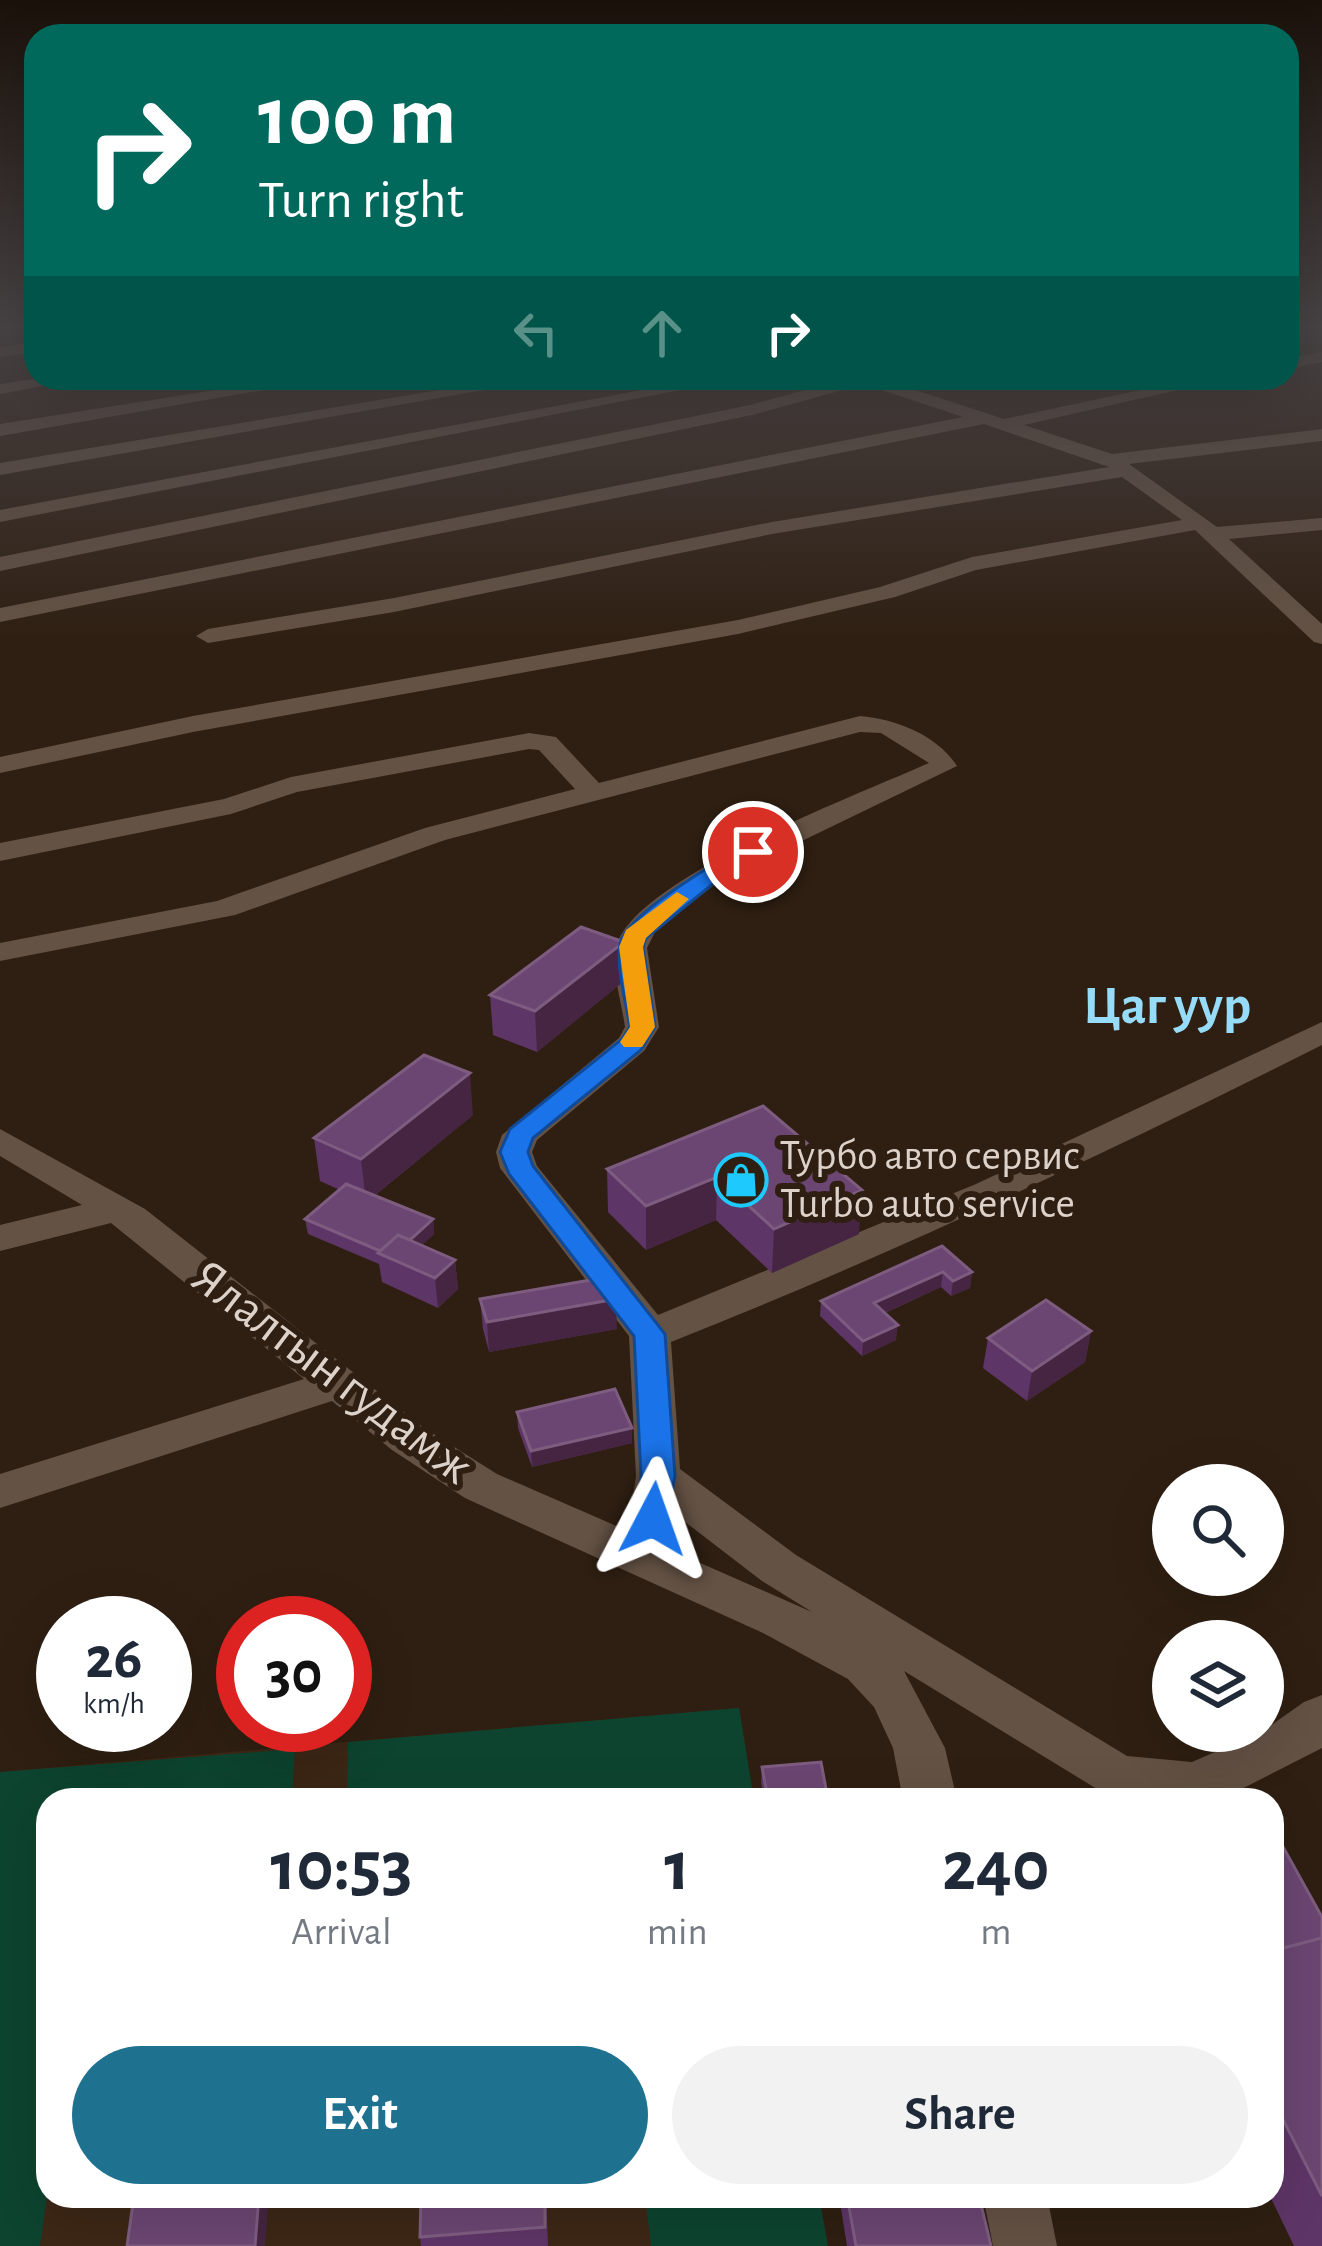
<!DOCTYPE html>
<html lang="en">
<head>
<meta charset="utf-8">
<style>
	body { margin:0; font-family:"Alegreya Sans",sans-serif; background:#f2f2f3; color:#1f2937; height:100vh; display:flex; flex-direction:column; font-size:45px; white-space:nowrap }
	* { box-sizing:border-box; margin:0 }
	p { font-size:39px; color:#747a83 }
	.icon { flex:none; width:66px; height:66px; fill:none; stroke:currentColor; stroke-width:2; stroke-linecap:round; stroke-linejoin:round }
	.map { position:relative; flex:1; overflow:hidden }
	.drawer { position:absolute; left:36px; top:1788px; width:1248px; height:420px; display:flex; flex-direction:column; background:#fff; border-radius:36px; box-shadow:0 12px 48px #0002 }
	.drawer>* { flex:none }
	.hud { position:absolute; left:24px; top:24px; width:1275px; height:366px; border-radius:36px; box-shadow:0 12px 48px #0002; background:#00695c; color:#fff; overflow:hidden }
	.buttons { position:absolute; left:1152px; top:1464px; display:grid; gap:24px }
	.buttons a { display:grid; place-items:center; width:132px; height:132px; border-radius:50%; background:#fff; box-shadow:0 12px 48px #0002; font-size:60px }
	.speed { position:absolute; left:36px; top:1596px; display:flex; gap:24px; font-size:60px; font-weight:700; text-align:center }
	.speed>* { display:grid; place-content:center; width:156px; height:156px; border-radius:50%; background:#fff; box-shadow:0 12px 48px #0002; line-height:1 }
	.speed small { font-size:30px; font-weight:400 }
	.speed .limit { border:18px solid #d22; background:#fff; color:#111 }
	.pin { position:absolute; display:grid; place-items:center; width:102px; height:102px; color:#fff; margin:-51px; border:6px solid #fff; border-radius:50%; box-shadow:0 3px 12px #0007 }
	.me { position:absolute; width:132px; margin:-66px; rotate:4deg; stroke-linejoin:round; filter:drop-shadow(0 0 9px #0008) }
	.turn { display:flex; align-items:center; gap:42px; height:252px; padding:0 36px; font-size:54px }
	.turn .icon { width:156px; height:156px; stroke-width:2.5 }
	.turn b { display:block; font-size:84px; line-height:102px }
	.lanes { display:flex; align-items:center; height:114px; padding:0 36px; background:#0003; justify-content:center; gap:60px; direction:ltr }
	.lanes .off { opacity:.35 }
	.eta { display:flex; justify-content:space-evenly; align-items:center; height:204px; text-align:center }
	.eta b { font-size:72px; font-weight:700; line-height:84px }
	.button { display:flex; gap:24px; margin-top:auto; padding:24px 36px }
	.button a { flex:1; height:138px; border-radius:72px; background:#1f7190; color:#fff; font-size:48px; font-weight:700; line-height:138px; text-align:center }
	.button a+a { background:#f2f2f3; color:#1f2937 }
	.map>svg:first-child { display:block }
	.built { fill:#3d2716 }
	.green { fill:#0d442f }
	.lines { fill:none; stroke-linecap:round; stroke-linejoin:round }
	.minor { fill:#645244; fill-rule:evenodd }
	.wall { fill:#5e3567 }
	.shaded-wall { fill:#452541 }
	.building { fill:#6b4672; stroke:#7d5c80; stroke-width:3 }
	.route { fill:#1a73e8; stroke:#114b97; stroke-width:3 }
	.slow { fill:#f59e0b }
	.labels { text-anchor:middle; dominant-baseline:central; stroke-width:12; stroke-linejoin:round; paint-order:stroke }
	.poi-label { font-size:42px; fill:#ddd2ca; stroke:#2f1f12; text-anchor:start }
	.near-street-label { font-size:51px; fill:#ddd2ca; stroke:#2f1f12 }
	.district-label { font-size:54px; font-weight:bold; fill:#96dcf8; stroke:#2f1f12 }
</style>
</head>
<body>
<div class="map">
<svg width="1322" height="2246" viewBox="0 0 1322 2246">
	<rect width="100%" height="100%" fill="#2f1f12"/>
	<path class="built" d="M739,1708l15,92h-706v396h771l9,50h-828v-474z"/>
	<path class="green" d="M739,1708l15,92h-407l1,-58z
		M295,1749l-3,51h-244v389l-8,57h-40v-474z
		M645,2196h174l9,50h-177z"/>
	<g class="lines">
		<path class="minor" d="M36,342v10l-36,5v-10z
			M1322,352v10l-35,7v-10z
			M40,378h45l-85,16v-10z
			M291,378h41l-332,58v-12z
			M512,378h40l-552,97v-12z
			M706,378h36l-742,144v-12z
			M849,378h30l125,41 193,-41h33l-206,47 88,29 210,-25v12l-193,23 88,63 105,-9v12l-93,9 93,85v20l-8,-2 -119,-112 -219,40 -81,27 -157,37 -545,98 -193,41v-16l193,-41 545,-96 142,-33 92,-30 210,-37 -60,-43 -350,57 -378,78 -186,31 -12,-7 12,-7 186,-31 378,-76 337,-55 -125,-43 -984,198v-14l963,-191 -99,-33 -112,31 -752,156v-14l750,-152z
			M860,716c36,3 77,19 97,50l-236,114 -64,48 -10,20 12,79 -15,24 -107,89 -5,12 5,14 121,149 318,-131 346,-162v23c-213,107 -429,209 -651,297l9,127 116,86 331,201 65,6 71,-31 41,-29 18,-7v53l-102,52h-105l-211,-129 41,77 12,52h-54l-10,-52 -19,-41 -26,-28 -85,-46 -298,-135 -73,-48 -60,-49 -332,107v-34l304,-95 -193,-156 -111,28v-26l82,-20 -82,-49v-27l145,80 279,219 73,46 131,57 8,-55 -7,-140 -129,-168 -4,-16 6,-17 117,-97 6,-11c-3,-23 -15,-60 -8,-82 19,-67 245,-152 312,-182l-48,-30 -21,-1 -415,108 -210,75 -235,46v-18l217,-42 208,-73 150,-39 -36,-39 -10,-1 -232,43 -66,22 -231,47v-18l224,-44 67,-22 238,-44 27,4 43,46zM676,1515l86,66 50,31 -139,-61z
			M983,2196h64l10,50h-64z"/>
	</g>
	<path class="wall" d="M624,942v39l-87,71 -44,-17 -3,-40z
		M763,1106l96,128 -87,39 -56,-53 -70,30 -38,-38 -1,-43z
		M473,1115l-99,81 59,23 1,15 -12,11 33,15 3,29 -20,19 -56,-26 -3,-18 -71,-30 -3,-15 35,-29 -20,-9 -6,-43z
		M942,1246l30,26 -2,16 -19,8 -10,-9 -56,26 11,27 -34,16 -42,-40 1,-15z
		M480,1299l137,30 -128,23 -6,-23z
		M1091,1331l-6,31 -58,39 -44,-33 5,-30z
		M517,1412l115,16v15l-100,24 -14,-39z
		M762,1767l66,33h-64l-3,-17z
		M1272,1827l50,90v329h-28l-24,-50h2z
		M546,2196l2,50h-127l-1,-9z
		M839,2196h140l12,50h-144z"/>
	<path class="shaded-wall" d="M624,942v39l-87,71 -2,-41z
		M470,1073l3,42 -107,87 -5,-43z
		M717,1177l-1,43 -70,30v-44z
		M862,1190l-3,44 -87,39 2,-44z
		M433,1219l1,15 -31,30 -10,-8z
		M455,1260l3,29 -20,19 -3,-30z
		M943,1272l-2,15 -68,31 1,-15z
		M972,1272l-2,16 -19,8 2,-15z
		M616,1299l1,30 -128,23 -2,-30z
		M898,1325l-2,15 -34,16 1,-15z
		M1091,1331l-6,31 -58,39 5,-30z
		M632,1428v15l-100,24 -1,-16z
		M259,2196h10l-4,50h-10z"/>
	<path class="building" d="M581,927l43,15 -89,69 -45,-16z
		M424,1055l46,18 -109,86 -47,-21z
		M763,1106l99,84 -88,39 -57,-52 -71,29 -39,-37z
		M346,1184l87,35 -23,21 -12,-5 -18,16 -75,-32z
		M398,1235l57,25 -20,18 -57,-25z
		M942,1246l30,26 -19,9 -10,-9 -69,31 24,22 -35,16 -42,-40z
		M608,1277l8,22 -129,23 -7,-23z
		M1046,1300l45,31 -59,40 -44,-33z
		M615,1389l17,39 -101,23 -14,-39z
		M821,1762l7,38h-60l-6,-33z
		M1272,1827l50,90v21l-50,13z
		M1322,1938v258l-50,-98v-147z
		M134,2196h125l-4,50h-128z
		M421,2196h124v31l-125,10z
		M847,2196h132l12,50h-135z"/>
	<linearGradient id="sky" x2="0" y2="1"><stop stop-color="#1a110a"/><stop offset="0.51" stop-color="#474244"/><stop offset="1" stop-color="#474244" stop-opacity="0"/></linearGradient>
	<rect width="1322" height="642" fill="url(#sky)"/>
	<path class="route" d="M753,845l11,7 -3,5 -42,22 -73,59 -3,9 12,80 -14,23 -108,88 -5,14 5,14 132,168 10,142 -10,52 -12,4 -12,-4 -5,-9 5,-43 -7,-140 -125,-162 -9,-22 10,-23 112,-90 8,-12c-4,-25 -14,-59 -10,-83 5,-28 106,-91 133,-99z"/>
	<path class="slow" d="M677,892l12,7 -43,39 -3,9 12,80 -13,20h-18l-4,-5 10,-15 -11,-80 7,-17z"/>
	<defs>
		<g id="shop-ring" transform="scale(2.7)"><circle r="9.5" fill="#2f1f12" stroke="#1ec9fd" stroke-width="1.5"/><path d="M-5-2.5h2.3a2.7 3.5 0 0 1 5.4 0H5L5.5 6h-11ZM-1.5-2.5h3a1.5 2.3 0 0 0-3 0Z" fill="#1ec9fd"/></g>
	</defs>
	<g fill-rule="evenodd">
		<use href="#shop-ring" x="741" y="1180"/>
	</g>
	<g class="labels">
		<g class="poi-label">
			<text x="780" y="1156">Турбо авто сервис<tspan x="780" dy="48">Turbo auto service</tspan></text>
		</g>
		<g class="near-street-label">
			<text transform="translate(332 1372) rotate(37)">Ялалтын гудамж</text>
		</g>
		<g class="district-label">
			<text x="1167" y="1007">Цаг уур</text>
		</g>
	</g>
</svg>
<div class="buttons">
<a><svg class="icon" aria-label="search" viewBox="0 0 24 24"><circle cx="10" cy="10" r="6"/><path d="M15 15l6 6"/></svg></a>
<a><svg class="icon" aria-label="layers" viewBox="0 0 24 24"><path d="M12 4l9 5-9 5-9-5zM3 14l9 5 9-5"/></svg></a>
</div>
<div class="speed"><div>26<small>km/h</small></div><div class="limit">30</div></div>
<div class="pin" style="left:753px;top:852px;background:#d93025"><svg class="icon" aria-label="arrive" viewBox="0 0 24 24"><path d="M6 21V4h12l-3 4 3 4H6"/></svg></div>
<svg class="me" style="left:653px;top:1519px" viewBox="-20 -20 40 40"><path d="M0-17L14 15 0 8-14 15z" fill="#1a73e8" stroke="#fff" stroke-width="4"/></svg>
<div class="hud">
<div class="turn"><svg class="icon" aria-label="right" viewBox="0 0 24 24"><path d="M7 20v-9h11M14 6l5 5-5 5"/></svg><div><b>100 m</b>Turn right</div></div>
<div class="lanes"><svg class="icon off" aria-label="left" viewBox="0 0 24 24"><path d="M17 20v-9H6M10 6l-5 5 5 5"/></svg><svg class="icon off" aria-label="ahead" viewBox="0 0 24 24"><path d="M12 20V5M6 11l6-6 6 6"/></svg><svg class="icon" aria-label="right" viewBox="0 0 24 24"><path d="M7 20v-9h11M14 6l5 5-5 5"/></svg></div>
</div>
<section class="drawer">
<div class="eta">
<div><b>10:53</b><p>Arrival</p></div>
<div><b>1</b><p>min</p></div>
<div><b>240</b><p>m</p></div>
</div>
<div class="button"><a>Exit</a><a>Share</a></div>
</section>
</div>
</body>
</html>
